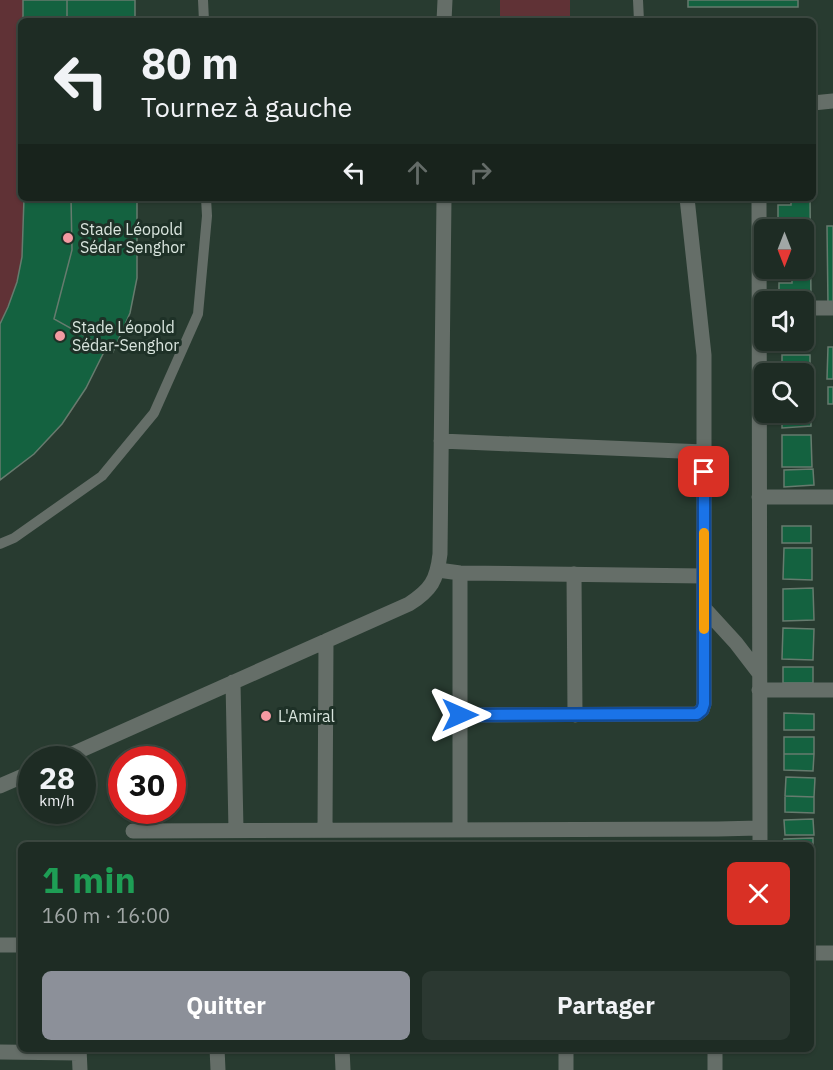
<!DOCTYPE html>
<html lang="fr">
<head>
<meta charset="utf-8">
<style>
	body { margin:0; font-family:"IBM Plex Sans",sans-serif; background:#2b3831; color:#f1f3f6; height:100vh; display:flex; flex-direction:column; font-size:22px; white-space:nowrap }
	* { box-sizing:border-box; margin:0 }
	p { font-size:20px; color:#a1a7a6 }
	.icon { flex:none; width:33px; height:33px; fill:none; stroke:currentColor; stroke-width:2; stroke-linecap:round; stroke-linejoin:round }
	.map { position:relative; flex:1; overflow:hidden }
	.side { position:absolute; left:18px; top:842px; width:796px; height:210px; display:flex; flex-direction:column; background:#1e2c24; border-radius:9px; box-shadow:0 2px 4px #0004,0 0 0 2px #3c4841 }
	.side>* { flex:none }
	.hud { position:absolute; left:18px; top:18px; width:798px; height:183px; border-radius:9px; box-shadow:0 2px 4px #0004,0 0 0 2px #3c4841; background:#1e2c24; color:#f1f3f6; overflow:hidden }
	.needle { width:39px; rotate:180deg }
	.fabs { position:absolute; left:754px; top:219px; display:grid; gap:12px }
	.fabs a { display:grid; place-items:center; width:60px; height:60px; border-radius:9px; background:#1e2c24; box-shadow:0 2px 4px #0004,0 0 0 2px #3c4841; font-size:30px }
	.speed { position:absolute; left:18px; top:746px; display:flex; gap:12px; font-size:30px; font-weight:700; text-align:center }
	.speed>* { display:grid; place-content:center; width:78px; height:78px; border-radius:50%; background:#1e2c24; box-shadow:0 2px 4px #0004,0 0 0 2px #3c4841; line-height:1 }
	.speed small { font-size:15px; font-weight:400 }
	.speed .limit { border:9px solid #d22; background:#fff; color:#111 }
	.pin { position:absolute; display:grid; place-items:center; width:51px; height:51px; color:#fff; margin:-26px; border-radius:12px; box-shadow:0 3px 9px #0006 }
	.me { position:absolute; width:66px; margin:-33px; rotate:90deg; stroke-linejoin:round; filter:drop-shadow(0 0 4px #0008) }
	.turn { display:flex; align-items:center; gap:21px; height:126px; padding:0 24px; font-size:27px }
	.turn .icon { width:78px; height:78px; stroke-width:2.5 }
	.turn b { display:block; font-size:42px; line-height:51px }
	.lanes { display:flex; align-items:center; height:57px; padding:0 24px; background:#0003; justify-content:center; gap:30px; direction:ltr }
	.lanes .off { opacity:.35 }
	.round { display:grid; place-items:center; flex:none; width:63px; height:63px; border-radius:9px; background:#2b3831 }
	.head { display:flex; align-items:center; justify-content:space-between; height:102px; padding:0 24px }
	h1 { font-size:36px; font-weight:700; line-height:45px; color:#1e9e55 }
	.action { display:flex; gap:12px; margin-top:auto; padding:12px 24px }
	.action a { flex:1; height:69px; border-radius:9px; background:#8c9099; color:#fff; font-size:24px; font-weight:700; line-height:69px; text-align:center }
	.action a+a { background:#2b3831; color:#f1f3f6 }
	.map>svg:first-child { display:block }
	.green { fill:#603236 }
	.building { fill:#146240; stroke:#667b6e; stroke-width:1.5 }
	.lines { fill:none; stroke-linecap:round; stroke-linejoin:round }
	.service { stroke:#656e68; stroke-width:10 }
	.minor { stroke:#656e68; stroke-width:15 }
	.route-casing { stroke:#114b97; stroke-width:15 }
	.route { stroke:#1a73e8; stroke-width:10 }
	.slow { stroke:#f59e0b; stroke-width:10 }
	.poi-dot { fill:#f49aa2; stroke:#1e3127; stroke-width:2 }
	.labels { text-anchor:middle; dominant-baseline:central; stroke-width:6; stroke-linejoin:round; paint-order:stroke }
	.poi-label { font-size:16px; fill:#d9e5de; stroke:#1e3127; text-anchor:start }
</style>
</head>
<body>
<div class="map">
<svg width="833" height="1070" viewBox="0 0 833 1070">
	<rect width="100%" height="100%" fill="#283b30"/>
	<path class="green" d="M0,0h135v21h-114v177h116v80l-7,35 -17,39 -7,-3c-13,25 -25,51 -43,74 -17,22 -41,40 -63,57z
		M500,0h70v21h-70z"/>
	<path class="building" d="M23,0h112v21h-112z
		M67,0h68v21h-68z
		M688,0h110v7h-110z
		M24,198h113v80l-7,35 -17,39 -7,-4 -20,40 -24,36 -28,30 -34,26v-156l8,-17 9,-25 5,-25z
		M71,198h66v80l-7,35 -17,39 -59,-33 18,-69z
		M778,198h32l1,101h-32v-16h13v-7h-13v-8h25v-38h-26v-25h13v-6h-13z
		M827,226h6v78l-5,1z
		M804,331h7v16l-32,-1v-6h25z
		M828,347h5v32h-6z
		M782,355h28v32h-6v-13h-22z
		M828,387h5v17h-5z
		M804,394h6l1,32 -29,2v-16h22z
		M782,435h29l1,32h-30z
		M813,469l1,16 -30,2v-17z
		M782,526h29v17h-29z
		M784,548h28v32l-29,-1z
		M813,588l1,32 -31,1v-32z
		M783,628l31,1 -1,31 -31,-1z
		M783,667h30v16h-30z
		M784,713l30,1v16h-30z
		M784,737h30v17h-30z
		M784,754h30l-1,17 -29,-1z
		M786,777l29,1 -1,19 -29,-1z
		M785,796l29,1v16l-29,-1z
		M813,819l1,16h-29l-1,-15z
		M813,838v17h-1v-11h-28v-5z"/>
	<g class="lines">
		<path class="service" d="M203,0l1,21
			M638,0l1,21
			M0,544l14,-6 88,-62 52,-63 44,-99 9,-98 -1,-18"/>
		<path class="minor" d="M444,21l1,-21
			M813,103l20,-2
			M759,198l1,646
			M804,308h29
			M441,441l263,11
			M759,497h74
			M438,570l22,3 244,3
			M460,573v256
			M574,574l1,141
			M704,608l32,35 23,30
			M233,682l3,148
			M759,690h74
			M460,715l237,-1 5,-4 2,-6v-349l-17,-157
			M61,759l348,-155c22,-14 28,-24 31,-50l4,-356
			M0,786l32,-14
			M325,830l1,-189
			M133,831l585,-2 41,-1
			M0,945h21
			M812,953h21
			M79,1048l1,22
			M217,1048l1,22
			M342,1048l1,22
			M0,1052l79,1
			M566,1070v-22
			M715,1070v-22"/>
	</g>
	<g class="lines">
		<g class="route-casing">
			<path id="route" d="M460,715l237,-1 5,-4 2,-6v-232"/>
		</g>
		<use href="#route" class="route"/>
		<path class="slow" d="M704,533v96"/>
	</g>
	<g class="poi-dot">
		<circle cx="68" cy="238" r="6"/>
		<circle cx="60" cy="336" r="6"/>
		<circle cx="266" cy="716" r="6"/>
	</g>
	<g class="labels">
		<g class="poi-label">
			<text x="80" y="229">Stade Léopold<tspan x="80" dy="18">Sédar Senghor</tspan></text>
			<text x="72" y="327">Stade Léopold<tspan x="72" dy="18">Sédar-Senghor</tspan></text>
			<text x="278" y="716">L'Amiral</text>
		</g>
	</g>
</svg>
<div class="fabs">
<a><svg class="needle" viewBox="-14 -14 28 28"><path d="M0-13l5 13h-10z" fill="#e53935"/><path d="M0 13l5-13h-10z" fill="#a1a7a6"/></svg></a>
<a><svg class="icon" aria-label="sound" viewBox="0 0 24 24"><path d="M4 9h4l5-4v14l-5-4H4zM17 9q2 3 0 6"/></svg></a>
<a><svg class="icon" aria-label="search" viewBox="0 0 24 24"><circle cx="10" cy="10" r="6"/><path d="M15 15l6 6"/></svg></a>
</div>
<div class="speed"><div>28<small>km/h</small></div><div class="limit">30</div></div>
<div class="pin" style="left:704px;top:472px;background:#d93025"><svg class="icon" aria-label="arrive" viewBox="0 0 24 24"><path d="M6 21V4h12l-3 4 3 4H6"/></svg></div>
<svg class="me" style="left:460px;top:715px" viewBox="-20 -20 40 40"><path d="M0-17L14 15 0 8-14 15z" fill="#1a73e8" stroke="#fff" stroke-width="4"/></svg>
<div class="hud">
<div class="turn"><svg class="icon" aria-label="left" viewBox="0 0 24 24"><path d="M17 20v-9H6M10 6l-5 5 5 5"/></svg><div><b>80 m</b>Tournez à gauche</div></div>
<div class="lanes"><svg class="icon" aria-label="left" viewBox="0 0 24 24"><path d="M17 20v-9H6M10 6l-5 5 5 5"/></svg><svg class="icon off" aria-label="ahead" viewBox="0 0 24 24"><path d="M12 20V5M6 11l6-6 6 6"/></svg><svg class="icon off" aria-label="right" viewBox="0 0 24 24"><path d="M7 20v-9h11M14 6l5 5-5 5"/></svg></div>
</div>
<section class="side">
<div class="head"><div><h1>1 min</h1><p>160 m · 16:00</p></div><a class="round" style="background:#d93025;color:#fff"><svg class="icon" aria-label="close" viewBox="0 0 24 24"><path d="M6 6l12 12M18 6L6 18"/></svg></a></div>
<div class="action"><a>Quitter</a><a>Partager</a></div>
</section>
</div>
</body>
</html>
